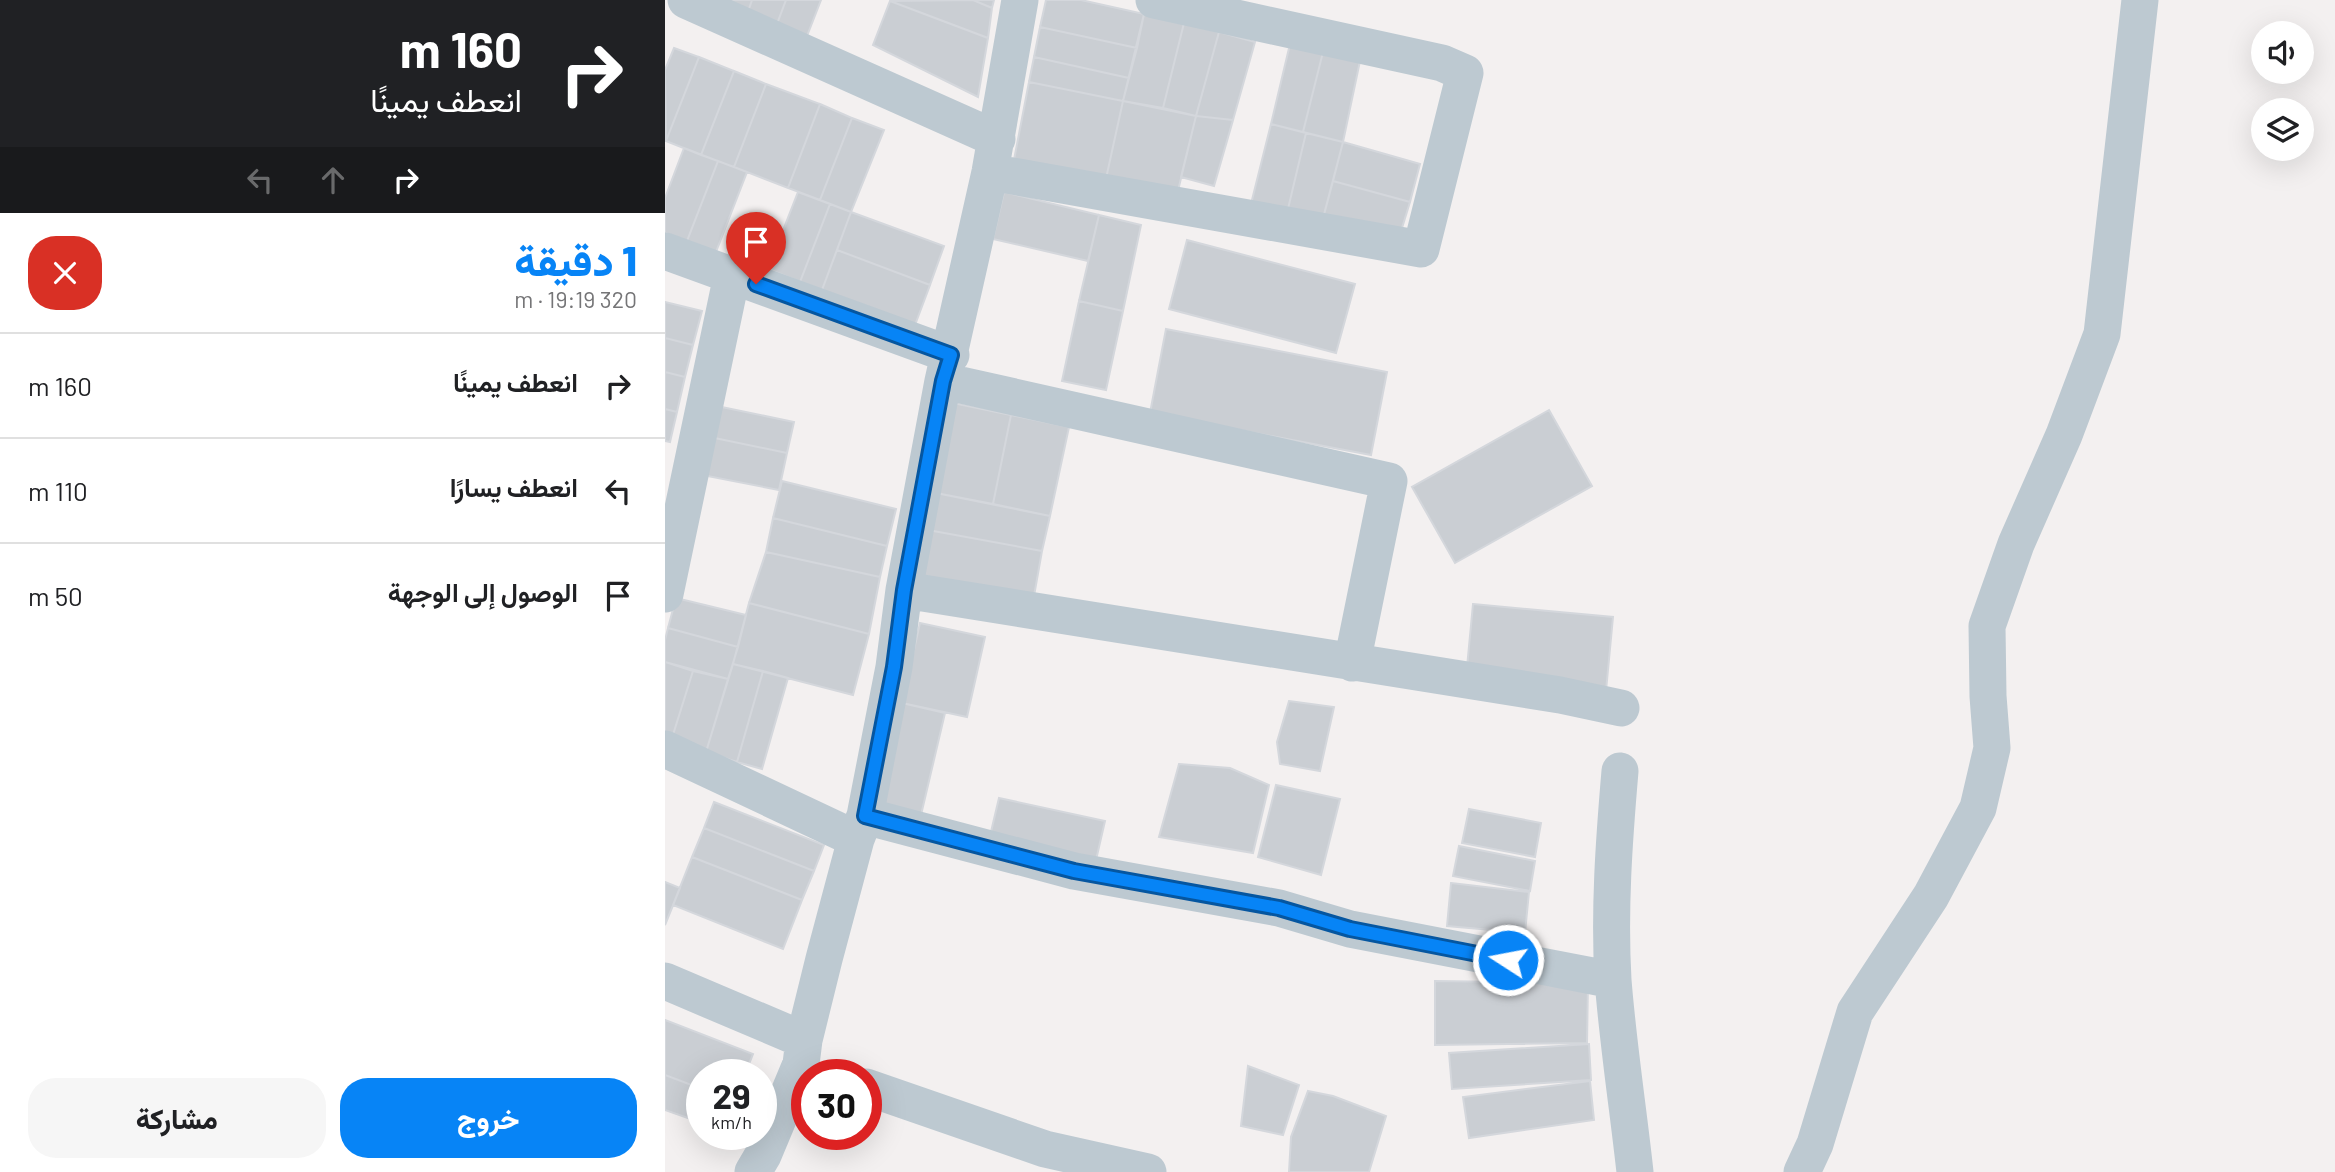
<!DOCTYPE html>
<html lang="ar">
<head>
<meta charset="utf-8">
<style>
	body { margin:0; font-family:Barlow,Vazirmatn,sans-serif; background:#f6f6f6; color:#202124; direction:rtl; height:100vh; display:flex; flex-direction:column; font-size:26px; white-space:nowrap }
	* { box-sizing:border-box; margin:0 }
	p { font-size:23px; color:#757577 }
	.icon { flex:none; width:38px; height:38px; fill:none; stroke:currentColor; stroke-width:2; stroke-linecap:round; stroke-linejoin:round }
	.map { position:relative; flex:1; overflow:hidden; direction:ltr }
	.panel { display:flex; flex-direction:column; background:#fff; width:665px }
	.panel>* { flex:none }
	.hud { background:#202124; color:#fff; overflow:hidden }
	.buttons { position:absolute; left:1586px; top:21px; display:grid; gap:14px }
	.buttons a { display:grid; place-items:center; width:63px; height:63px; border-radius:50%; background:#fff; box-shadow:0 7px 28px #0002; font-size:35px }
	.speed { position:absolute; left:21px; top:1059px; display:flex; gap:14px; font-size:35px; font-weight:700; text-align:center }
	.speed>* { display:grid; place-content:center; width:91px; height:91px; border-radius:50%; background:#fff; box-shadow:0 7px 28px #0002; line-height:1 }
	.speed small { font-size:18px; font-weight:400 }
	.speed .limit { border:10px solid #d22; background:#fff; color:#111 }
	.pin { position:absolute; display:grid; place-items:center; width:60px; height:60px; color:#fff; margin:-72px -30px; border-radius:50% 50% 50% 0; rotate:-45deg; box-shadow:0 0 7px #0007 }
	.pin .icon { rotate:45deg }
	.me { position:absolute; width:77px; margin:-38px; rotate:281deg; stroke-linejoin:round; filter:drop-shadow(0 0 5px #0008) }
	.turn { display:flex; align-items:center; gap:24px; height:147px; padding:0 28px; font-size:32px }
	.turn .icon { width:91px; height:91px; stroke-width:2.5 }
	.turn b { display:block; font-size:49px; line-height:60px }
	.lanes { display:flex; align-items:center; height:66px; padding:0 28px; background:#0003; justify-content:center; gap:35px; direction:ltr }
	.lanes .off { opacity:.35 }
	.round { display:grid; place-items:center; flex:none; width:74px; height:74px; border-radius:28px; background:#f6f6f6 }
	.head { display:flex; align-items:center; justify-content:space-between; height:119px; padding:0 28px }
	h1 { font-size:42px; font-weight:800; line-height:52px; color:#0784f6 }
	.action { display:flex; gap:14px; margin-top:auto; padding:14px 28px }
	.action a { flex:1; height:80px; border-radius:28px; background:#0784f6; color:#fff; font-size:28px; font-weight:800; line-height:80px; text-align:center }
	.action a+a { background:#f6f6f6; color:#202124 }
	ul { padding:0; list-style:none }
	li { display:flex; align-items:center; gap:21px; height:105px; padding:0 28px; border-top:2px solid #e0e0e0 }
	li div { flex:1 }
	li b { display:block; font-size:26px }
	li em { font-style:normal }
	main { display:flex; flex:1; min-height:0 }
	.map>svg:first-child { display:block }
	.building { fill:#caced3; stroke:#d4d7dc; stroke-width:2 }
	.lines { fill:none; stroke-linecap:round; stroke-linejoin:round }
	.minor { stroke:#bdc9d1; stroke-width:37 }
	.route-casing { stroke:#0556a0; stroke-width:18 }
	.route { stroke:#0784f6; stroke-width:12 }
</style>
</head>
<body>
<main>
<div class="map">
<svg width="1670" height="1172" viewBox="0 0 1670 1172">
	<rect width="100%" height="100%" fill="#f3f0f0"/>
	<path class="building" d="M53,0h34l-4,12z
		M87,0h34l-9,24 -29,-12z
		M121,0h35l-14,36 -30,-12z
		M308,0h21l-2,8z
		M308,0l19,8 -4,30 -98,-37z
		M381,0h35l63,14 -7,34 -97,-21z
		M225,1l98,37 -10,59 -105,-52z
		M479,14l40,9 -21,85 -40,-7z
		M519,23l35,9 -23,84 -33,-8z
		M375,27l97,21 -8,30 -95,-21z
		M554,32l36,10 -22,78 -37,-4z
		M625,44l33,8 -20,80 -32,-8z
		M9,48l25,9 -33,84 -1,-71z
		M658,52l37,9 -17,81 -40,-10z
		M34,57l35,14 -33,84 -35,-14z
		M369,57l95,21 -6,23 -94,-19z
		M69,71l32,13 -32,83 -33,-12z
		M364,82l94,19 -18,82 -92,-18z
		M101,84l54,20 -32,84 -54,-21z
		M458,101l73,15 -20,83 -71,-16z
		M155,104l32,14 -32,82 -32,-12z
		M531,116l37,4 -19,66 -33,-9z
		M187,118l32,12 -33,82 -31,-12z
		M606,124l35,9 -19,80 -36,-9z
		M641,133l37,9 -21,80 -35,-9z
		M678,142l77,22 -10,38 -77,-21z
		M19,148l34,13 -31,80 -22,-8v-35z
		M53,161l29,11 -31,80 -29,-11z
		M668,181l77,21 -12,39 -76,-19z
		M133,192l32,12 -30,78 -32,-13z
		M339,192l95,23 -11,46 -95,-22z
		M165,204l21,8 -29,78 -22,-8z
		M186,212l93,34 -14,39 -93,-35z
		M434,215l42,10 -18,86 -44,-10z
		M522,240l168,44 -19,69 -167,-44z
		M172,250l93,35 -15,40 -93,-35z
		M414,301l44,10 -17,79 -44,-9z
		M0,302l37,9 -9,34 -28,-7z
		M501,329l221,43 -16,83 -221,-42z
		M0,338l28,7 -8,32 -20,-5z
		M0,372l20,5 -8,35 -12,-3z
		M288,403l58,12 -18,89 -57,-11z
		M47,405l82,17 -7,31 -82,-17z
		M0,409l12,3 -7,30 -5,-1z
		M884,410l43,76 -137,77 -43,-76z
		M346,415l58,12 -19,89 -57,-12z
		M40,436l82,17 -8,37 -82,-16z
		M117,481l114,28 -9,37 -114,-28z
		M271,493l114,23 -8,35 -114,-21z
		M108,518l114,28 -7,31 -114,-25z
		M263,530l114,21 -8,45 -114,-20z
		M101,552l114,25 -11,57 -120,-31z
		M11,598l70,17 -8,32 -70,-19z
		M84,603l120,31 -16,61 -120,-31z
		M808,604l140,13 -7,74 -140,-13z
		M255,623l65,14 -18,80 -65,-14z
		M3,628l70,19 -10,32 -63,-17v-22z
		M0,662l28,9 -21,67 -7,-3z
		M68,664l30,7 -26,91 -31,-10z
		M28,671l35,8 -22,73 -34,-14z
		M98,671l25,7 -26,91 -25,-7z
		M624,701l45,6 -14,64 -40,-7 -3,-22z
		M237,703l43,10 -24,102 -43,-10z
		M514,764l51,4 39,17 -16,68 -94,-16z
		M611,785l64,14 -19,76 -63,-18z
		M334,798l106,23 -9,39 -106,-24z
		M49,802l110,43 -10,26 -110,-43z
		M804,809l72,14 -6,34 -73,-14z
		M39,828l110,43 -12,29 -110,-43z
		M794,846l76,15 -5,30 -77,-15z
		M27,857l110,43 -19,49 -110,-44z
		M0,882l15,6 -15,37z
		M786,883l78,9 -4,41 -78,-7z
		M770,981l153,2 -1,60 -152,2z
		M0,1020l88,34 -8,20h-43v15l-37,-14z
		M924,1044l2,36 -139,9 -3,-36z
		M583,1066l51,19 -16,50 -42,-9z
		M0,1075l37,14v34l-37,-13z
		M925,1081l4,39 -125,18 -6,-41z
		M643,1091l25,5 53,20 -17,56h-80l2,-35z"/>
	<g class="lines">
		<path class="minor" d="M21,0l311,139
			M325,172l431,77 44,-176 -23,-10 -288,-63
			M0,251l286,104
			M278,381l446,100 -37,182
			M239,590l656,105 61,13
			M0,594l67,-319
			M0,749l191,90
			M955,771c-6,70 -11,139 -7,209 5,64 15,128 22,192
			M200,816l209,55 205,37 71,21 263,51
			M0,981l139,59
			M201,1087l179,62 103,23
			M88,1172l10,-17 38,-91 3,-24 20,-81 32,-120 9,-23 29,-149 10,-77 39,-209 47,-209 30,-172
			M1137,1172l13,-28 40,-132 76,-116 47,-88 14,-60 -4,-52 -1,-70 29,-82 48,-109 38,-101 38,-334"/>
	</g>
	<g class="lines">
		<g class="route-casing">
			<path id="route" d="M91,284l195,71 -8,26 -39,209 -10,77 -29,149 209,55 205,37 71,21 158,31"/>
		</g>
		<use href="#route" class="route"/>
	</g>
</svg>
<div class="buttons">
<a><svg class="icon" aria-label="sound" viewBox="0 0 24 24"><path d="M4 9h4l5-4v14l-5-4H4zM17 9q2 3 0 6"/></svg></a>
<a><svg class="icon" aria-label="layers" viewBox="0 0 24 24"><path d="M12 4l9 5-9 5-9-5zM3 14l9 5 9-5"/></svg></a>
</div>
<div class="speed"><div>29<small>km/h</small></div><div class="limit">30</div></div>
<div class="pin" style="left:91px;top:284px;background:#d93025"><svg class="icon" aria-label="arrive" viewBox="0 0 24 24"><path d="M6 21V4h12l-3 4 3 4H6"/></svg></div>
<svg class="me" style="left:843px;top:960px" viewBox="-20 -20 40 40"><circle r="17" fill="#0784f6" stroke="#fff" stroke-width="3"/><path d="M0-11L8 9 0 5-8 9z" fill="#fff"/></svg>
</div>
<section class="panel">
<div class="hud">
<div class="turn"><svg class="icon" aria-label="right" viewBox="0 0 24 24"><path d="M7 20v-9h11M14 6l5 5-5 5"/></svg><div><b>160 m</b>انعطف يمينًا</div></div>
<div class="lanes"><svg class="icon off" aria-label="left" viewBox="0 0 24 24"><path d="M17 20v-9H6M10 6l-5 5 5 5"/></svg><svg class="icon off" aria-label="ahead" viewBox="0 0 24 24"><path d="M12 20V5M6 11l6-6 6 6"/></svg><svg class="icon" aria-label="right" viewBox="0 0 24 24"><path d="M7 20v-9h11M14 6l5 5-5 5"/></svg></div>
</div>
<div class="head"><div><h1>1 دقيقة</h1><p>320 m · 19:19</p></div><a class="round" style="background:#d93025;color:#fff"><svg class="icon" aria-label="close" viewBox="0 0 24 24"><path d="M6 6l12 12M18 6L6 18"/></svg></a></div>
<ul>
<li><svg class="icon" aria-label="right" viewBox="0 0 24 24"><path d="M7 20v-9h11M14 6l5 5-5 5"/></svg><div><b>انعطف يمينًا</b></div><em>160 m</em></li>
<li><svg class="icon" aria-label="left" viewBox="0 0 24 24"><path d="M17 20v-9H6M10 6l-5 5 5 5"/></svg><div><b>انعطف يسارًا</b></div><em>110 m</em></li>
<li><svg class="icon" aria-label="arrive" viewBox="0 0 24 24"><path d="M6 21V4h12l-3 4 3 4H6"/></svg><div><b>الوصول إلى الوجهة</b></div><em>50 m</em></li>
</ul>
<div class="action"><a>خروج</a><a>مشاركة</a></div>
</section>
</main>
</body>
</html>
